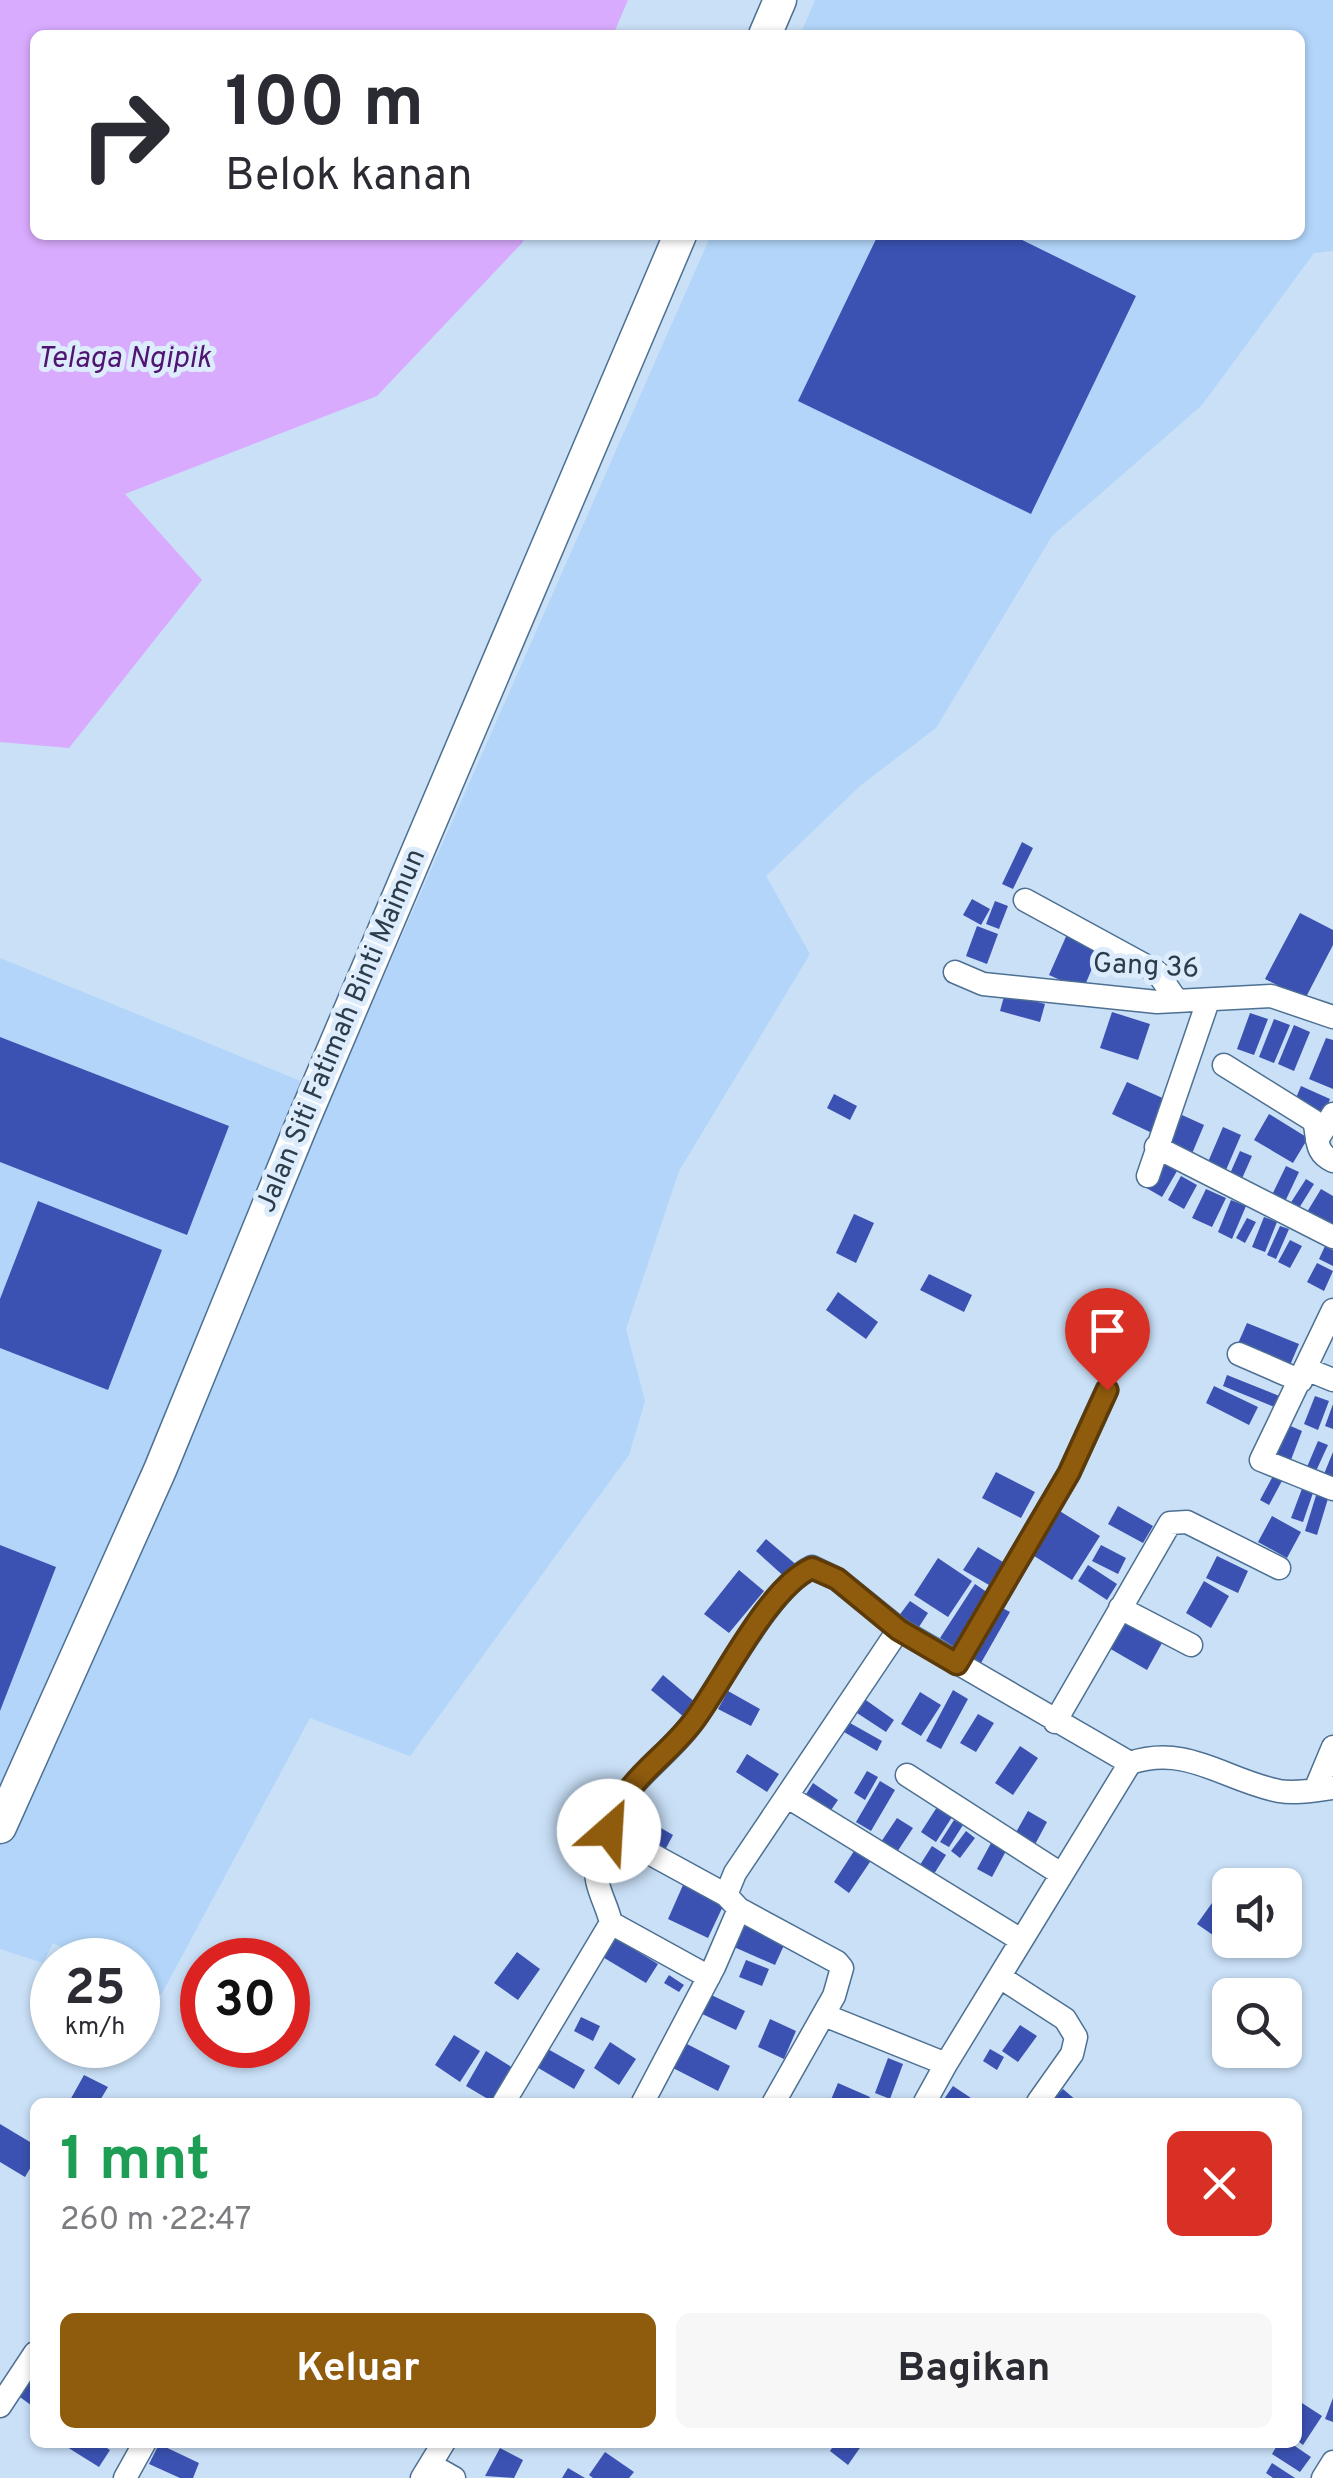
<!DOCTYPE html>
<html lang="id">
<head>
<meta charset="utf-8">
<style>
	body { margin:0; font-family:Overpass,sans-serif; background:#f7f7f7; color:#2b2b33; height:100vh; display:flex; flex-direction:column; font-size:38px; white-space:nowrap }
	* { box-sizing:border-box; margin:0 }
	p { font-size:32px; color:#7c7c81 }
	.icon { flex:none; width:55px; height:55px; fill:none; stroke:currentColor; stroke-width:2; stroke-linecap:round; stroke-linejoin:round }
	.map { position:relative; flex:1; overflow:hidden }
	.panel { position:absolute; left:30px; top:2098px; width:1272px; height:350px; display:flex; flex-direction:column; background:#fff; border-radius:15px; box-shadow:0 2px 8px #0004 }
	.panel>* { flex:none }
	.hud { position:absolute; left:30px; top:30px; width:1275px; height:210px; border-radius:15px; box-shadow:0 2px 8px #0004; background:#fff; color:#2b2b33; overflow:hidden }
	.buttons { position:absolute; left:1212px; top:1868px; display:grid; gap:20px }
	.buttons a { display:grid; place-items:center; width:90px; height:90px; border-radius:15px; background:#fff; box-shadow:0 2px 8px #0004; font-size:50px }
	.speed { position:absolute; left:30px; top:1938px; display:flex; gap:20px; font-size:50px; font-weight:700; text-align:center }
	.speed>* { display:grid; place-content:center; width:130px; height:130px; border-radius:50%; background:#fff; box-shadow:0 2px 8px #0004; line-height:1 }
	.speed small { font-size:25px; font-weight:400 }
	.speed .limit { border:15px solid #d22; background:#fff; color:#111 }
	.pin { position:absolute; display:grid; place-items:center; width:85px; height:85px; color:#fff; margin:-102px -42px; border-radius:50% 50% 50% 0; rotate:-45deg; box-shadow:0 0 10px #0007 }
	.pin .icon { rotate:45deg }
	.me { position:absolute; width:110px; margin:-55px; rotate:26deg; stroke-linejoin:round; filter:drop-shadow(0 0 8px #0008) }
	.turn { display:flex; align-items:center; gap:35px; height:210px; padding:0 30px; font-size:45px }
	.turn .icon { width:130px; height:130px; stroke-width:2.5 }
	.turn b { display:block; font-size:70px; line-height:85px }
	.round { display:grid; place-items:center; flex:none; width:105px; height:105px; border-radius:15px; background:#f7f7f7 }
	.summary { display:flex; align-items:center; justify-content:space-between; height:170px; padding:0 30px }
	h1 { font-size:60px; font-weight:700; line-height:75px; color:#1e9e55 }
	.action { display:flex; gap:20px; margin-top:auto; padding:20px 30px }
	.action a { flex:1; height:115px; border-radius:15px; background:#8f5b0d; color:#fff; font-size:40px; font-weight:700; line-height:115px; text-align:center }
	.action a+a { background:#f7f7f7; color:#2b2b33 }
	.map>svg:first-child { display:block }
	.built { fill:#b2d5f9 }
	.water { fill:#d9abfe }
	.building { fill:#3b52b2 }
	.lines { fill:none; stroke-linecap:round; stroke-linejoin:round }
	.street-casing { stroke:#4d7093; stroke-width:25 }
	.secondary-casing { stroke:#4d7093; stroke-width:35 }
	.street { stroke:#fff; stroke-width:22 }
	.secondary { stroke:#fff; stroke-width:32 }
	.route-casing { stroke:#5d3b08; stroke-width:25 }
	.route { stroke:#8f5b0d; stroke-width:18 }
	.labels { text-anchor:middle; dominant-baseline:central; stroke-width:10; stroke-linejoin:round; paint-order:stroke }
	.street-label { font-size:28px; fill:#2c3c4b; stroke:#ddecfc }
	.water-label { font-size:30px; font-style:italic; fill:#4f1570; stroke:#ddecfc }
</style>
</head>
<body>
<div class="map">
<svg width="1333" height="2478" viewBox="0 0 1333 2478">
	<rect width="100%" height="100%" fill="#c9e0f7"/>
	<path class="built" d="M815,0h518v251l-19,2 -112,152 -150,131 -116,192 -75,57 -95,91 44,78 -131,217 -53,158 19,72 -16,54 -219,301 -100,-38 -149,277 -23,-11v-24h-49l-36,-17 -10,20 -43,-14v-991l332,136 379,-859h589v-200h-500z"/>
	<path class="water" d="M0,0h628l-15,35h-578v200h491l-4,8 -145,153 -252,98 77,86 -133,168 -69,-6z"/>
	<path class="building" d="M878,235h134l124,61 -105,218 -233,-113z
		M1022,842l11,6 -20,41 -11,-5z
		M972,899l18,10 -9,16 -18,-10z
		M995,901l13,5 -9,23 -13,-5z
		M1300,913l33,17v15l-28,54 -40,-20z
		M977,926l21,8 -11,30 -21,-8z
		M1068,932l33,15 -18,43 -34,-15z
		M1005,993l40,11 -5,18 -40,-11z
		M1112,1012l38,12 -12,36 -38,-12z
		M1250,1013l18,6 -14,36 -17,-6z
		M1274,1019l16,6 -16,38 -15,-6z
		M1294,1025l16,7 -16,39 -16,-7z
		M0,1037l229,89 -42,109 -187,-73z
		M1326,1038l7,2v49l-24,-10z
		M1127,1082l40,18 -15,33 -40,-19z
		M1301,1086l29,13 -7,18 -30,-12z
		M834,1094l23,12 -7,14 -23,-12z
		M1269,1114l39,24 -15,25 -39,-23z
		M1182,1115l22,10 -13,31 -22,-10z
		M1223,1127l18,8 -18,42 -18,-8z
		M1240,1151l12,5 -12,27 -12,-5z
		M1158,1160l19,11 -15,26 -19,-11z
		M1286,1166l13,6 -17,36 -13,-7z
		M1181,1176l16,9 -13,24 -16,-9z
		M1306,1179l8,5 -18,29 -8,-6z
		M1206,1189l20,9 -14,29 -20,-9z
		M1321,1189l12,7v38l-29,-17z
		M1231,1200l15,6 -14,33 -14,-7z
		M38,1201l124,49 -54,140 -108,-42v-49z
		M854,1214l20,9 -18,40 -20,-10z
		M1264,1217l13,5 -12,30 -13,-5z
		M1247,1218l9,4 -11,21 -9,-5z
		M1280,1226l9,3 -13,30 -9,-4z
		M1290,1240l12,6 -12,22 -12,-6z
		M1325,1246l8,4v16l-14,-7z
		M1317,1263l16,8 -9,20 -17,-9z
		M929,1274l43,21 -8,17 -44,-22z
		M838,1292l40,30 -12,17 -40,-29z
		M1247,1323l52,21 -11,26 -52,-22z
		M1227,1375l55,22 -5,11 -54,-22z
		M1214,1386l44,21 -9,18 -43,-22z
		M1315,1396l14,5 -11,29 -14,-6z
		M1333,1404v25l-8,-3z
		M1286,1424l16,7 -13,34 -16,-7z
		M1318,1441l10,4 -12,26 -9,-4z
		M1333,1452v25l-9,-3z
		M996,1472l39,20 -14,26 -39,-20z
		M1274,1474l9,5 -14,26 -9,-5z
		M1303,1486l11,4 -11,32 -12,-4z
		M1318,1489l12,3 -13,43 -12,-4z
		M1118,1506l35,20 -10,17 -35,-19z
		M1058,1510l42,26 -28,44 -41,-26z
		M1272,1516l29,16 -14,26 -29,-16z
		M766,1539l33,28 -11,13 -32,-29z
		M0,1545l56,22 -56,144z
		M1101,1545l25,13 -8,16 -26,-13z
		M978,1547l25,15 -14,23 -26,-15z
		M1217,1556l31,15 -10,22 -32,-15z
		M938,1558l34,23 -24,36 -34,-22z
		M1088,1565l29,19 -10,16 -29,-19z
		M739,1570l25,21 -35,42 -25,-19z
		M1204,1581l25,15 -18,32 -25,-15z
		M975,1584l16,11 -35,53 -16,-10z
		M910,1601l18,12 -11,17 -19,-13z
		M995,1604l15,8 -29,51 -15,-8z
		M1117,1617l45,26 -15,27 -45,-26z
		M663,1675l33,28 -12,14 -33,-27z
		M953,1690l15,9 -27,50 -15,-8z
		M728,1691l32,18 -9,17 -33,-17z
		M920,1692l21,13 -20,31 -20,-12z
		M863,1698l31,22 -8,12 -32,-21z
		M978,1714l16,9 -18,29 -16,-9z
		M850,1723l32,18 -5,10 -33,-19z
		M1020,1746l18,12 -25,37 -18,-12z
		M747,1754l32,20 -12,18 -31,-20z
		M867,1771l11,6 -13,23 -11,-7z
		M880,1781l15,9 -24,41 -15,-9z
		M813,1783l25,17 -9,13 -24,-17z
		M625,1807l48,28 -9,17 -49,-28z
		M937,1807l15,10 -16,25 -15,-10z
		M1028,1811l19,11 -16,30 -20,-11z
		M897,1818l16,10 -18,27 -16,-10z
		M954,1820l9,5 -14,22 -9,-5z
		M966,1831l9,7 -15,20 -9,-7z
		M991,1843l15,8 -14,26 -15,-8z
		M932,1846l14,9 -14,22 -14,-9z
		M856,1848l16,11 -23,34 -15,-11z
		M683,1885l41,19 -16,34 -40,-19z
		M1212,1903l18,12v25h24l-11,16 -46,-32z
		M744,1924l41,19 -10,22 -41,-18z
		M612,1936l46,28 -12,19 -45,-27z
		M517,1952l23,17 -22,31 -24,-17z
		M746,1960l23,9 -7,17 -23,-9z
		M669,1975l15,10 -5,7 -15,-9z
		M705,1992l40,19 -9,19 -40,-19z
		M581,2017l19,9 -7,15 -19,-10z
		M770,2019l26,12 -12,28 -26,-12z
		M1020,2025l17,11 -19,26 -16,-11z
		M454,2035l26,16 -20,31 -25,-17z
		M610,2042l26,17 -17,26 -25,-17z
		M685,2043l45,23 -12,25 -45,-23z
		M546,2048l39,22 -11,19 -39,-23z
		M990,2049l14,8 -7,13 -14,-9z
		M486,2051l27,17 -20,34 -27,-16z
		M888,2058l15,6 -13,35 -15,-6z
		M84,2075l24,12 -9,15h-30z
		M838,2083l32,14 -3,5h-37z
		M953,2086l21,14 -1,2h-31z
		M1063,2089l15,13 -25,-2z
		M0,2124l35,21v15l-10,17 -25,-15z
		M27,2372l8,5v31l-22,-16z
		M1333,2398v24l-8,-3z
		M1302,2403l20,13 -19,29 -5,-4v-32z
		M59,2442h39l12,8 -11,17z
		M836,2442h28l-16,23 -18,-14z
		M1279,2442h10l22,15 -11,15 -28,-18z
		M159,2444l40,19 -6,15h-13l-31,-14z
		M500,2448l23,12 -9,18 -29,-2z
		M605,2452l29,20 -5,6h-36l-4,-3z
		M1272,2463l23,15h-22l-7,-5z
		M568,2468l17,10h-23z"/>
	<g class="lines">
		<g class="street-casing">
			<path id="street" d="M1025,900l132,72 20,29
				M955,972l28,12 174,18 114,-6 62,21
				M1224,1065l90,56c5,19 0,31 19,40
				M1317,1140l16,-26
				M1156,1147l177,90
				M1148,1176l60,-175
				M1333,1310l-72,150 72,29
				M1239,1354l62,27
				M1306,1369l27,11
				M1120,1608l71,37
				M957,1664l112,-191 38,-83
				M1055,1722l115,-199 17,-1 92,46
				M907,1775l154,99
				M1315,1790l18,-43
				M788,1797l233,143
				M609,1831l117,64 13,14 -25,58 -71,135
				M726,1895l9,-22 164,-244
				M739,1909l98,53 5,6 -8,28 -60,106
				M611,1923l98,54
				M1000,1977l65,42 11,18 -4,17 -34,48
				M824,2015l122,49 -21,38
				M946,2064l184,-301c58,-19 94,17 149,28 17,3 37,-1 54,-3
				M504,2102l107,-179c-5,-23 -20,-40 -13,-65 5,-15 11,-36 19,-50 20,-34 52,-54 75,-85 30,-40 77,-135 120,-156l25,12 62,50 231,134
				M0,2406l35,-53
				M431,2465l23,13
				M125,2478l20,-36
				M422,2478l22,-36
				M1323,2478l10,-16"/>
		</g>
		<g class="secondary-casing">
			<path id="secondary" d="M765,35l15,-35
				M0,1827l160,-357 143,-349 377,-886"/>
		</g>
		<use href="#street" class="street"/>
		<use href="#secondary" class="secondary"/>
	</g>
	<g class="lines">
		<g class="route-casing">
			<path id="route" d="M609,1831c14,-52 53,-69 83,-108 31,-40 75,-135 120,-155l25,11 62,51 58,34 112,-191 38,-83"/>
		</g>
		<use href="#route" class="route"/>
	</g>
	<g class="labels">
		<g class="street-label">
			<text transform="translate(1146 967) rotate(3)">Gang 36</text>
			<text transform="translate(342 1031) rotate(-67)">Jalan Siti Fatimah Binti Maimun</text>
		</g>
		<g class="water-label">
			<text x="124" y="359">Telaga Ngipik</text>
		</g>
	</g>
</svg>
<div class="buttons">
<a><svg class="icon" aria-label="sound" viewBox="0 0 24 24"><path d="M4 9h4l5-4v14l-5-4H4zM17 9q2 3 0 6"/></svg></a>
<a><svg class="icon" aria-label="search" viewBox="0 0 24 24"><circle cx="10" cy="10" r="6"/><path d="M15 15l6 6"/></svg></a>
</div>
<div class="speed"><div>25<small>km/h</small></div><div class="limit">30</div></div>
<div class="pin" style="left:1107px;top:1390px;background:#d93025"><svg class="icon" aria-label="arrive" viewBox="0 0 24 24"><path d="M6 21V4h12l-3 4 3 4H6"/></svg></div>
<svg class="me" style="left:609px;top:1831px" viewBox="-20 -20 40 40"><circle r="19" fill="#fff"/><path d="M0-13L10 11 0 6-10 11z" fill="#8f5b0d"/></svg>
<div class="hud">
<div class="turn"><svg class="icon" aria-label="right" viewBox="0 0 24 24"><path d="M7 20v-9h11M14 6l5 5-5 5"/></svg><div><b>100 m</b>Belok kanan</div></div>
</div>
<section class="panel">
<div class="summary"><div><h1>1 mnt</h1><p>260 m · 22:47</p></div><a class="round" style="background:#d93025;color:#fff"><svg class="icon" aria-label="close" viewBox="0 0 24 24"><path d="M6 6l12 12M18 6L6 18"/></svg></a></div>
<div class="action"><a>Keluar</a><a>Bagikan</a></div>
</section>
</div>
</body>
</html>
